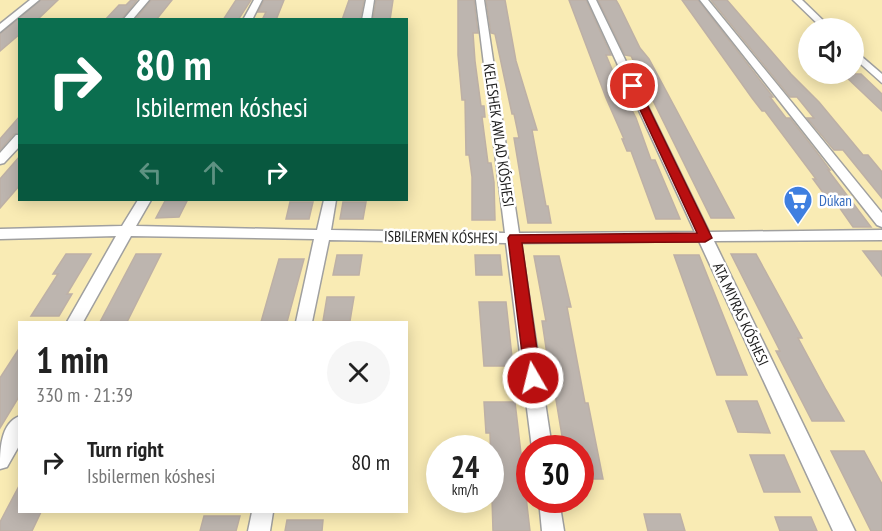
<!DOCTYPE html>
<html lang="en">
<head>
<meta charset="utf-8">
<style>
	body { margin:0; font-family:"PT Sans Narrow",sans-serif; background:#f6f6f6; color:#222; height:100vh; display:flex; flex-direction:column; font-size:22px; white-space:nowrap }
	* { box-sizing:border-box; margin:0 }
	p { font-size:20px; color:#767676 }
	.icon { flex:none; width:33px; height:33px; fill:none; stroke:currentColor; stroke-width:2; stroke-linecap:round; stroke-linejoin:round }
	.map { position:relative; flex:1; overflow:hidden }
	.side { position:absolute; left:18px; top:321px; width:390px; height:192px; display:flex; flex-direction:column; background:#fff; border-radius:0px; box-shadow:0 3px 15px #0003 }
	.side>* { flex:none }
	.guide { position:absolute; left:18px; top:18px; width:390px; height:183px; border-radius:0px; box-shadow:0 3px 15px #0003; background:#0b6e4f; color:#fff; overflow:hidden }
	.buttons { position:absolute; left:798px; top:18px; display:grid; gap:12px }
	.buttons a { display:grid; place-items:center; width:66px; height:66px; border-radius:50%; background:#fff; box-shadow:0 3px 15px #0003; font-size:30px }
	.speed { position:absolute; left:426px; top:435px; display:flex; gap:12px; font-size:30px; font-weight:700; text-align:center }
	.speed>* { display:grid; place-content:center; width:78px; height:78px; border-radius:50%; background:#fff; box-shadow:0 3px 15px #0003; line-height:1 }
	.speed small { font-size:15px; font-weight:400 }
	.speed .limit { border:9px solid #d22; background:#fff; color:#111 }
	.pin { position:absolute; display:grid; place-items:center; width:51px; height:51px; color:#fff; margin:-26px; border:3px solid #fff; border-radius:50%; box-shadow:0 2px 6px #0007 }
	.me { position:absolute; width:66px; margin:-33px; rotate:352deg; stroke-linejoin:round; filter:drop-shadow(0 0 4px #0008) }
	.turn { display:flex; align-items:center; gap:21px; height:126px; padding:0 18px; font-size:27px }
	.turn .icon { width:78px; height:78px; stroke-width:2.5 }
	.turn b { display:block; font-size:42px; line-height:51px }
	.lanes { display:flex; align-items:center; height:57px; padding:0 18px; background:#0003; justify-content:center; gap:30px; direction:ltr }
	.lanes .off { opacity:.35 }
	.round { display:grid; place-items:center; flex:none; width:63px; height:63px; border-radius:32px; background:#f6f6f6 }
	.headline { display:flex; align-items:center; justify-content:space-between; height:102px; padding:0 18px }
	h1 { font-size:36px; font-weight:600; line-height:45px }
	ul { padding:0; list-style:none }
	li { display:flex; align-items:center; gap:18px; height:78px; padding:0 18px }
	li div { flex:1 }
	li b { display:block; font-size:22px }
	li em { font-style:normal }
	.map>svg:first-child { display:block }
	.sand { fill:#f9ebb4; fill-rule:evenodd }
	.building { fill:#bdb5af; stroke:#bdb0a6; stroke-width:1.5 }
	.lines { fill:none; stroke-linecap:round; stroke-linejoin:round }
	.street-casing { stroke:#a0a0a0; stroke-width:3 }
	.street { fill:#fff; fill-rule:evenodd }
	.route { fill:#b90f10; stroke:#780a0a; stroke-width:1.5 }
	.labels { text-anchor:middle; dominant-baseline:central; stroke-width:5; stroke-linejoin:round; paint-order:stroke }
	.street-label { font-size:15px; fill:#1c1c1c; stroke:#fff }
	.shop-label { font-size:15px; fill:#366cbe; stroke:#fff; text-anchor:start }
</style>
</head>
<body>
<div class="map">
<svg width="882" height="531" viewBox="0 0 882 531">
	<rect width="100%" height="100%" fill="#ede9e2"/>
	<path class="sand" d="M0,0h882v531h-882zM20,20h386v180h-386zM808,28h46v46h-46zM20,322h386v190h-386zM440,448h50v52h-50zM530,448h50v52h-50z"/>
	<path class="building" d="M41,0h17l-21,20h-17v14l-20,17v-17z
		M131,0h6l-16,20h-16l14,-15h7z
		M151,0h21l-16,20h-21z
		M236,0h15l-13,20h-15z
		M264,0h20l-8,20h-14l4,-8h-8z
		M349,0h15l-4,20h-18z
		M376,0h17l-3,20h-17z
		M458,0h16l4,33h-5l2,28 6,45h3l1,11h-3l6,46h3l3,19 1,38h-23v-43l-3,-22h-3l-1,-55h-3l-4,-45z
		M486,0h19l11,61 21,69h-5l14,76h2l3,17h-23l-14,-85h5l-5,-24h-2l-17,-80 -4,-1z
		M569,0h17l25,55h-5l11,26 19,37 15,42h4l25,59h-24l-25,-68h-4l-5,-12h2l-18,-41z
		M598,0h18l3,5 21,43 9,11 85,159h-23l-80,-162 -6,-1z
		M682,0h16l75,97h-3l16,21h4l25,32 15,20h-2l43,57h-18l-23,-33h-6l-11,-15h3l-51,-68h-3l-10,-13z
		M711,0h16l64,74 28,28 44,53h5l14,17v26l-39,-48h-9l-27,-32h7l-17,-21h-7z
		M843,74h18l21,20v17z
		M20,116v17l-6,1 -14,16v-11z
		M20,156v29l-20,23v-29z
		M165,201h22l-8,16 -23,1z
		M290,202h23l-4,17h-23z
		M343,202h23l-3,17h-23z
		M863,251h19v25z
		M66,254h25l-24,40h5l-13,22h-28l27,-42h-5z
		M136,254h25l-34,68h-27z
		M731,254h25l46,84h-4l28,52 18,31h-32l-36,-70h4z
		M337,255h25l-3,20h-26z
		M475,255h25l2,20h-26z
		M674,255h25l48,120h-30z
		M534,256h25l12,51h-4l18,96h3l15,76h-23v-31h-16l-10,-60h-2l-10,-67h4z
		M279,259h25l-17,63h-26z
		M327,297h27l-4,24h-27z
		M479,302h27l7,64h-29z
		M20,347v48l-20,33v-50z
		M726,401h31l13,32 -32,-1z
		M484,402h31l15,129h-37l-3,-98h-4z
		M831,451h33l18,33v47h-11z
		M750,455h34l16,37h-36z
		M20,484v28h21l-9,19h-32v-9z
		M644,514h36l5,17h-37z
		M204,516h36l-4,15h-36z
		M775,517h36l6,14h-37z
		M287,520h36l-1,11h-37z"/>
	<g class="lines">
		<g class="street-casing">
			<path id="street" d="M30,0h9l-39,32v-8z
				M140,0h9l-17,20h-9z
				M254,0h8l-10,20h-9z
				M366,0h8l-3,20h-9z
				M476,0h8l35,233 176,-1 -107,-232h8l113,232 173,-2v10l-168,1 141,290h-22l-134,-290 -178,2 31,205h-20l-26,-205 -177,-3 -17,82h-16l18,-83 -183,-3 -48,86h-16l49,-86 -116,3v-10l122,-3 16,-26h13l-15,26 181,4 7,-30h12l-5,30 174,3z
				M700,0h8l174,213v14l-5,-2z
				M793,0h9l29,28h-9z
				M854,50l28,24v9l-28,-25z
				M16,135h4v11l-16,17 -4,1v-11z
				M20,416v28l-13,23 -7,2c0,-18 0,-46 20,-53z
				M539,500h20l5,31h-22z
				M252,512h21l-3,19h-22z"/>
		</g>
		<use href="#street" class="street"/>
	</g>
	<path class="route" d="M630,84l8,2 74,152 -7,4 -183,1 19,135 -2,5 -6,2 -6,-2 -2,-5 -17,-140 2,-3 187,-2 -68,-147z"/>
	<defs>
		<g id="supermarket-pin" transform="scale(1.5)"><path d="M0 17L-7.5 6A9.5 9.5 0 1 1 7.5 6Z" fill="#3f7fe0" stroke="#fff"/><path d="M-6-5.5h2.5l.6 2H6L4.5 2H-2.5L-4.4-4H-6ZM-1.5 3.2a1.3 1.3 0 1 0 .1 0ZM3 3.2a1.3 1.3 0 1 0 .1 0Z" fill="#fff"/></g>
	</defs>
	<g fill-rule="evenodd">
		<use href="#supermarket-pin" x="798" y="200"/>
	</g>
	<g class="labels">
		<g class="street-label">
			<text transform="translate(499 135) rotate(82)">KELESHEK AWLAD KÓSHESI</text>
			<text transform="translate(441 237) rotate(1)">ISBILERMEN KÓSHESI</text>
			<text transform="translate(741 314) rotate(65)">ATA MIYRAS KÓSHESI</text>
		</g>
		<g class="shop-label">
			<text x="819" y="200">Dúkan</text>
		</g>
	</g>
</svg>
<div class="buttons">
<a><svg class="icon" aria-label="sound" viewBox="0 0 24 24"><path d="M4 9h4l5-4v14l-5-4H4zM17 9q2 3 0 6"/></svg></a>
</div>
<div class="speed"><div>24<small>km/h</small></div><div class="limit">30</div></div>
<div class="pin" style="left:633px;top:86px;background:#d93025"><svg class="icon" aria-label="arrive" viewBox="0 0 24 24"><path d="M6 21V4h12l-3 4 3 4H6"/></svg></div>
<svg class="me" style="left:533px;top:378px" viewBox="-20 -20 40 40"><circle r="17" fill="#b90f10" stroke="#fff" stroke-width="3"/><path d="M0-11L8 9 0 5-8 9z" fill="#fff"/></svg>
<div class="guide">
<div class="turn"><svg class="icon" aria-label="right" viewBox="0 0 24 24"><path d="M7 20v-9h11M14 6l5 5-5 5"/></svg><div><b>80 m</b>Isbilermen kóshesi</div></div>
<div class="lanes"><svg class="icon off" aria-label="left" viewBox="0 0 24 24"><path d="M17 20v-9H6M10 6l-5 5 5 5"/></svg><svg class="icon off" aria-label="ahead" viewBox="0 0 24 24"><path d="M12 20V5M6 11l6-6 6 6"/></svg><svg class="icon" aria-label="right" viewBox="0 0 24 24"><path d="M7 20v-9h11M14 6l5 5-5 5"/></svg></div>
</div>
<section class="side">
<div class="headline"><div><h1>1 min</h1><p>330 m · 21:39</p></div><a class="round"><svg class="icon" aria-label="close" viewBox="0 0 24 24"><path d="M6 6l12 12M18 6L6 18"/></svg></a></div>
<ul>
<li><svg class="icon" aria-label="right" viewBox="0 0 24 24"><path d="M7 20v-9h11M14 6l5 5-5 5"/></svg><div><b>Turn right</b><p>Isbilermen kóshesi</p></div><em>80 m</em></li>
</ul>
</section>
</div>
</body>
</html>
